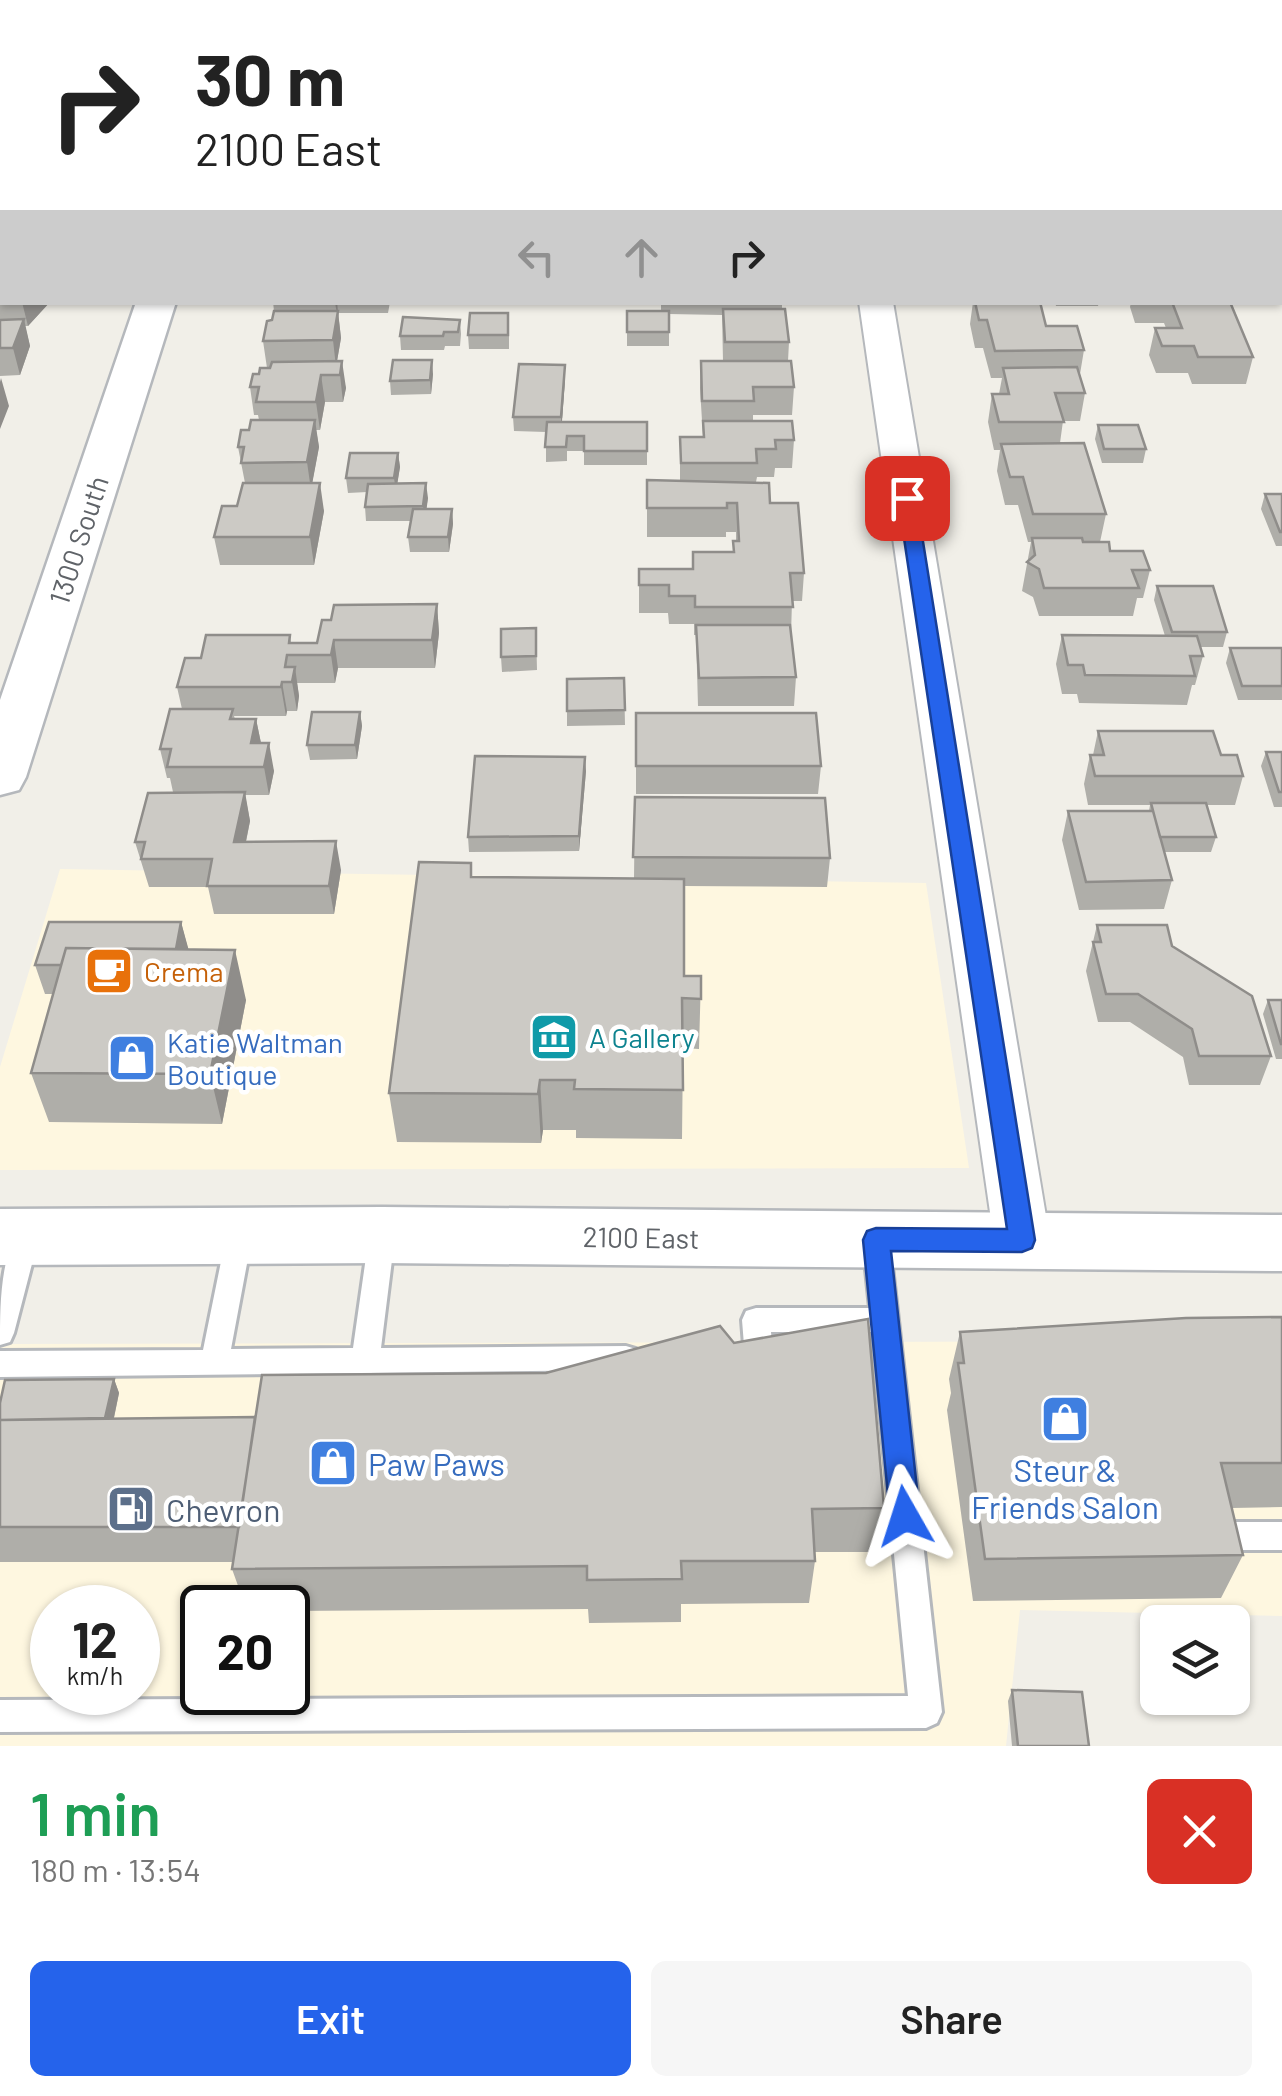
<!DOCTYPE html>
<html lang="en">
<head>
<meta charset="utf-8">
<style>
	body { margin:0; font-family:Barlow,sans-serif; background:#f6f6f6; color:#222; height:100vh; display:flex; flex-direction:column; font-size:38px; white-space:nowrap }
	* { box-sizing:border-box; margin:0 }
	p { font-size:32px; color:#767676 }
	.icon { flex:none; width:55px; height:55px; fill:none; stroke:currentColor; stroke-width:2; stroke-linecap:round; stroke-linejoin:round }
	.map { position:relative; height:1746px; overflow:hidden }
	.drawer { display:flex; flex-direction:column; background:#fff; flex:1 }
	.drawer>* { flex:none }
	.banner { position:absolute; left:0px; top:0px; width:1282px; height:305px; box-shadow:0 2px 8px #0004; background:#fff; color:#222; overflow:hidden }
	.buttons { position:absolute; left:1140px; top:1605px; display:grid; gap:20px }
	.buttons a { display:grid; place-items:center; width:110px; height:110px; border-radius:15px; background:#fff; box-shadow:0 2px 8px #0004; font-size:50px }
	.speed { position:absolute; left:30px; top:1585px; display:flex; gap:20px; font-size:50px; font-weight:700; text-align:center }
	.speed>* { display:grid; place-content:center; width:130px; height:130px; border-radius:50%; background:#fff; box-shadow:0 2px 8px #0004; line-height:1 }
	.speed small { font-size:25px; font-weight:400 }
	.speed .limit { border:5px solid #111; border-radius:15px; background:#fff; color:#111 }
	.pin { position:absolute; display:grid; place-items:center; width:85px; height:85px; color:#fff; margin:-42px; border-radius:20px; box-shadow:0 5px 15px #0006 }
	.me { position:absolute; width:110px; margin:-55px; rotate:354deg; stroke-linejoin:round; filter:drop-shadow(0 0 8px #0008) }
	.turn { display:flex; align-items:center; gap:35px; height:210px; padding:0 30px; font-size:45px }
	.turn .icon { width:130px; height:130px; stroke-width:2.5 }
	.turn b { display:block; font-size:70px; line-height:85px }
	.lanes { display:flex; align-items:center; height:95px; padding:0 30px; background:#0003; justify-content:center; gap:50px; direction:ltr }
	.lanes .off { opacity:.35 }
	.round { display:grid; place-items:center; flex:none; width:105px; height:105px; border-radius:15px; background:#f6f6f6 }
	.overview { display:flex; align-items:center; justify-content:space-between; height:170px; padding:0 30px }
	h1 { font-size:60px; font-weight:600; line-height:75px; color:#1e9e55 }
	.action { display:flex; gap:20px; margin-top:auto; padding:20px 30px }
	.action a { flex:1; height:115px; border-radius:15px; background:#2563eb; color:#fff; font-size:40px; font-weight:600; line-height:115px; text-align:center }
	.action a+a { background:#f6f6f6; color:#222 }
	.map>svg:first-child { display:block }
	.commercial { fill:#fef7e0; fill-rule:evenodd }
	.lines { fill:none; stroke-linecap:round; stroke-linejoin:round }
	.service-casing { stroke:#b5b8bc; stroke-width:6 }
	.minor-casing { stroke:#b5b8bc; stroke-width:4 }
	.tertiary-casing { stroke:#b5b8bc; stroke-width:5 }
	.primary-casing { stroke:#f2c960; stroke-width:5 }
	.service { fill:#fff; fill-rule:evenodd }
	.minor { fill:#fff; fill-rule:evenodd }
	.tertiary { fill:#fff; fill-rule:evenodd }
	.primary { fill:#fff2af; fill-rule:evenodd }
	.wall { fill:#afaea9 }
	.shaded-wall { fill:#8f8d8a }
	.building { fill:#cccac5; stroke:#8f8d8a; stroke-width:2.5 }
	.route { fill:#2563eb; stroke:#184099; stroke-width:2.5 }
	.labels { text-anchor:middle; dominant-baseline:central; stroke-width:9; stroke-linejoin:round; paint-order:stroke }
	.street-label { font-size:28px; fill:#5f6368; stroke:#fff }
	.food-label { font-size:28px; fill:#c56008; stroke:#fff; text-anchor:start }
	.culture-label { font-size:28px; fill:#0d838f; stroke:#fff; text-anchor:start }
	.shop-label { font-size:28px; fill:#366cbe; stroke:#fff; text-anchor:start }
	.near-shop-label { font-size:32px; fill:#366cbe; stroke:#fff; text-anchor:start }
	.near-service-label { font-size:32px; fill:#4e5e75; stroke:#fff; text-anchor:start }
</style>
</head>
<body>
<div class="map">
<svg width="1282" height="1746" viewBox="0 0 1282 1746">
	<rect width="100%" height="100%" fill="#f1efe8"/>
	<path class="commercial" d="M60,869l866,14 43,285 -969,2v-103z
		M1282,1341v275l-262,-6 -14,136h-1006v-402zM52,1608h86v84h-86zM202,1608h86v84h-86z"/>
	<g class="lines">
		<g class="service-casing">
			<path id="service" d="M0,174h2v8h-2z
				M0,200l2,1v8l-2,1z
				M382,1225l9,3 4,8 -14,112 245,-2 10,3 4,9 -4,9 -10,3 -626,7v-26l203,-1 23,-113 4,-8 9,-3 9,3 4,8 -21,112 122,-1 16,-112 4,-8z
				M26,1226l9,3 4,8 -25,96 -4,9 -10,3c0,-40 0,-79 17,-116z
				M876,1229l9,3 4,8 53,472 -5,11 -11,5 -926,4v-32l908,-4 -36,-364h-101l2,24 -4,9 -10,3 -21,-3 -4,-9 4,-9 6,-2 -2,-25 4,-9 10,-3h114l-7,-68 4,-8z
				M1231,1522h51v28h-51l-11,-4 -4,-10 4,-10z"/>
		</g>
		<g class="minor-casing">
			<path id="minor" d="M247,0h26v2h-26z
				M1280,148h2v18h-2z
				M859,302h34l157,938 -8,17 -20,7 -20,-7 -8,-17z"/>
		</g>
		<g class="tertiary-casing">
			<path id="tertiary" d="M136,302h40l-150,475 -7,13 -19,5v-95z
				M382,1207l900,8v56l-900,-8 -382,2v-56z"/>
		</g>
		<g class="primary-casing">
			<path id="primary" d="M0,93h2v20h-2z"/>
		</g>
		<use href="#service" class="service"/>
		<use href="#minor" class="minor"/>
		<use href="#tertiary" class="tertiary"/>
		<use href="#primary" class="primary"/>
	</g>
	<path class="wall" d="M763,0h68l-9,2h-57z
		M1282,0v112h-2v-110z
		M2,112v57l-2,-10 1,-30 -1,-16z
		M1280,195h2v54h-2z
		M0,209h2v93h48l-22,24h-3l5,20 -10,29 -20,1z
		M273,302h117l-2,11h-50l3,25 -4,23 9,27 -3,14h-18l-5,28h-4l3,17 -7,36 12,28 -10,54h-94l-6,-28 23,-31 8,-23 -7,-36 11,-17 10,-10 -1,-5h-4l-4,-28 9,-13 8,-6 -4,-27 9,-21 2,-9z
		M661,302h121v7l7,33 -1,19 6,26 -2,28h-39v6l41,19 -2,28h-17l-1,9h-17l-1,5 14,21 34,70 -2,28h-10l-1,34 5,42 -2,29h-96l-2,-71h-2v-11h-25l-1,-11h-29v-44h53l1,-17h40v-11h3v-9h-10v5h-79v-57l33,1v-44h23l-3,-49 1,-27h22l-1,-46 -53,-1v32h-42v-35h34z
		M973,302h67l6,24 38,24 -4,24 5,19 -5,28h-17l-3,22 46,71 -6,28 10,9 40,19 -7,28h-6l-4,18h-94l-6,-19 -11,-6 9,-49h-3l-10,-37h-13l-8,-34 3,-21h-6l-6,-28 4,-28h7l3,-16h-11l-8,-30h-8l-5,-24z
		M1055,302h44l-1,4h-42z
		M1131,302h99l23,55 -7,27h-54l-4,-11h-32l-7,-18 6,-27h11l-2,-5h-29l-5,-16z
		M1253,302h24l-1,3h-22z
		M460,320l1,14 -1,12h-15l-1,4h-43l-1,-14z
		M509,327v22h-40l-1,-14z
		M433,374l-2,20 -40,1 -1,-14z
		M565,379l-3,43h85v43h-63v-14h-17v10l-21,1v-30l-32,-1 -1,-14z
		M1098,425l48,24 -3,14h-41l-7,-24z
		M398,453l2,14 -3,17 31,14 -2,11h26l1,15 -4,28h-39l-2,-15 3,-16h-45l-1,-14 2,-15 -19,1 -2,-15z
		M1265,494h17v52h-6l-15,-37z
		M1157,586l70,46 -4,15h-23l3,9 -8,29h-3l-5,20 -108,-2 -2,-9h-15l-6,-30 6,-29 103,1 -11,-36z
		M437,604l2,29 -4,35h-97l-3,15h-38l2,13 -2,15h-10l-1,5h-52l1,3h21l5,24 13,28 -5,24h-24l5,26 -4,21 95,28 -7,44h-120l-6,-27h-59l-14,-45 38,-50 -3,-14h-3l-7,-29 22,-40 -5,-22 24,-29 89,-23 1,8h26l14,-23z
		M536,628l1,42 -35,2 -1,-15z
		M1230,648h52v52h-44l-12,-37z
		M624,678l1,47 -58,1v-15z
		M360,712l2,14 -5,33 -47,1 -3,-15z
		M636,713l185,53 -3,28h-182z
		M1098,731l123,24 22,21 -8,29h-29l10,32 -5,15h-47l8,28 -8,29 -85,1 -17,-70 6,-29h81l1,-6h-62l-4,-21 6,-29h3z
		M1266,752h16v55h-8l-13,-41z
		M586,771l-7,80 -110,1 -1,-15z
		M635,797l195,61 -3,29 -143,-1v90h17l-2,73 -16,-1 -1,91 -106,-1v-8h-33l-2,13 -144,-1 -8,-49 82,-230 1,14 162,1z
		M181,922l7,27 58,51 -24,124 -173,-2 -18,-49 22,-79h-8l-10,-29z
		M1097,925l75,21 99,110 -11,29h-71l-6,-28 -53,-35h-32l-12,-51z
		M1268,1000h14v59h-6l-13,-45z
		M1282,1317v190l-50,1 11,47 -22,43 -248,3 -26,-191 4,-17 -2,-14 11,-47z
		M734,1343l150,165 -8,44h-62l1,9 -6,42 -128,1v18l-92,1 -1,-14 -300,2v-3h-42l-14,-39 1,-7h-233v-159l114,-24 5,14 -5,25 141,-1z
		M1012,1690l77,56h-77l-4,-45z"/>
	<path class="shaded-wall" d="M13,0h23v2h-33v-1z
		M142,0h16v2h-18l-1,-1z
		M784,0h47l-9,2h-38z
		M2,29v25h-2v-24z
		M22,302h28l-22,24z
		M335,302h2l4,36 -5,29 -3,-27 4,-25z
		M24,319l6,27 -10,29 -7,-27z
		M432,360l1,14 -2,20 -1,-14z
		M342,361l4,27 -3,14 -3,-27z
		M565,365v14l-4,53v-15z
		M321,375l4,27 -5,28 -4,-28z
		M1,378l8,28 -9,23v-47z
		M315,420l4,27 -8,43 -4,-28z
		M398,453l2,14 -4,25 -2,-14z
		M320,483l4,28 -10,54 -4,-28z
		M426,483l2,15 -3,23 -2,-15z
		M452,509l1,15 -4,28 -1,-15z
		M437,604l2,29 -4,35 -3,-28z
		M334,640l4,28 -3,15 -4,-28z
		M295,667l4,29 -2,15 -5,-29z
		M282,682l5,29 -1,5 -5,-29z
		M360,712l2,14 -5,33 -2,-14z
		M256,719l6,29 -11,-5z
		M269,743l5,28 -5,24 -5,-28z
		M585,757l1,14 -7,80v-15z
		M245,792l5,29 -10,49 -6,-28z
		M336,841l5,29 -7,44 -5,-28z
		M181,922l8,29 -16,13z
		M235,950l11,50 -24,124 -12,-50z
		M540,1080l3,50 -2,13 -3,-49z
		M114,1379l5,14 -13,62 -5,-13z"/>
	<path class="building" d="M0,0h13l-10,1 -1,28 -2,1z
		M77,0h65l-3,1 2,1h-62z
		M866,0h416v76h-2v-74h-423z
		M1280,195h2v28h-2z
		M0,209h2v34h-2z
		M1280,258l2,3v23h-2z
		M0,263h2v37h-2z
		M975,302h65l6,24h31l7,24 -89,1 -8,-31h-8z
		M1172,302h58l23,55h-55l-4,-11h-32l-7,-18h27z
		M723,309h62l4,33h-64z
		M274,311h64l-5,29 -70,1 4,-20 5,-1z
		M627,311h42v21h-42z
		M470,313h38v22h-40z
		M403,317l57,3 -2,12h-14l-1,4h-43z
		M24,319l-11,29h-13v-28z
		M393,360h39l-2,20 -40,1z
		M342,361l-2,14h-19l-5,27h-60l3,-15h-9l3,-13h6l1,-6h10l2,-6z
		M701,361h90l3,26h-41l1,14h-52z
		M519,364l46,1 -4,52h-48z
		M1077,367l8,26h-30l9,29h-65l-7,-28h17l-6,-26z
		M251,420h64l-8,42 -66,1 3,-16h-6l3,-17h8z
		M703,421h89l2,19h-19l1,9h-20l1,14h-76l-1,-26h24z
		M547,422h100v29h-63v-15h-17l-1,11h-21z
		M1098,425h40l8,24h-42z
		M1084,443l22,71h-73l-10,-37h-13l-9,-33z
		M350,453h48l-4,25h-48z
		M647,480l122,3 1,20h28l6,70h-14l3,34h-98v-11h-26v-11h-30v-16h54v-17h41l-1,-11h6l-2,-38h-10v5h-80z
		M243,483h77l-10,54h-96l8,-31h15z
		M426,483l-3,23 -58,1 3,-23z
		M1265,494h17v38h-2z
		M413,509h39l-4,28h-40z
		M1032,538h50l1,4h26l1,9h33l7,19h-18l7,18h-95l-5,-19 -12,-7 8,-7z
		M1157,586h56l14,46h-55z
		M437,604l-5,36h-98l-3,15h-44l-2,12h10l-3,15h-10l-1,5h-104l8,-29h16l5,-23h84l-1,8h28l5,-23h9l3,-15z
		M696,625h94l6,52 -97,1z
		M536,628v28l-35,1v-28z
		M1062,635l135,1 6,20h-13l5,20 -110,-1 -2,-10h-15z
		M1230,648h52v38h-40z
		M624,678l1,32 -58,1v-32z
		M170,709h63l-3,10h26l-5,24h18l-5,24h-97l4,-18h-11z
		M312,712h48l-5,33h-48z
		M636,713h180l5,53h-185z
		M1098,731h115l8,24h16l6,21h-148l-5,-21h14z
		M1266,752h16v40h-3z
		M475,756l110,1 -6,79 -111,1z
		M245,792l-11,50 102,-1 -7,45h-122l5,-27h-71l4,-17h-10l13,-49z
		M635,797l190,1 5,60 -197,-1z
		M1151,803h55l10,34h-56z
		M1068,811h85l19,69 -86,2z
		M419,862l52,1v14l213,2v97h17v23l-19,-1 1,92 -109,-1 1,-9h-35l-2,14 -149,-1z
		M49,922h132l-5,27 -110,-1 -5,17h-26z
		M1097,925h70l5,21 80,50 19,60h-72l-7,-27 -54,-35h-32l-13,-52h8z
		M66,948l169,2 -25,124 -179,-1z
		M1268,1000h14v44h-1z
		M1282,1317v146h-61l22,92 -258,4 -27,-196h6l-4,-31 226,-14z
		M868,1319l16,189 -72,1 3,52h-134l1,18 -95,1v-14l-355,3 30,-194 284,-2 174,-47 14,17z
		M114,1379l-9,39 -105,2v-17l5,-23z
		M255,1417l-16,110h-239v-107z
		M1012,1690l70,2 7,54h-71z"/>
	<path class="route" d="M907,492l9,6 119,742 -3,8 -10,4 -131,-1 29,265 -4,11 -11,4 -10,-4 -5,-11 -27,-276 4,-9 9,-3 131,1 -109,-731z"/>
	<defs>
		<g id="cafe-square" transform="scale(2.5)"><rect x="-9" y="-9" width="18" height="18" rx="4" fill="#e8710a" stroke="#fff"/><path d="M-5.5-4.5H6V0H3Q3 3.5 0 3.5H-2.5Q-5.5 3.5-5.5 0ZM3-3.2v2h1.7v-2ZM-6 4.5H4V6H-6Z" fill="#fff"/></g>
		<g id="museum-square" transform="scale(2.5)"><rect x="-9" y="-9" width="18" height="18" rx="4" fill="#0f9aa8" stroke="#fff"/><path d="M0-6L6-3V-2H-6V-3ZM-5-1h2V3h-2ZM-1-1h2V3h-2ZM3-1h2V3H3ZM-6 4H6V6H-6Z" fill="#fff"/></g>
		<g id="shop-square" transform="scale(2.5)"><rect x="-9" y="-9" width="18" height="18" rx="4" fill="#3f7fe0" stroke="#fff"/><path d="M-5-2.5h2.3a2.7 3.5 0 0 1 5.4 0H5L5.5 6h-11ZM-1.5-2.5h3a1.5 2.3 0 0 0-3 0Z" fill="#fff"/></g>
		<g id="fuel-square" transform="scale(2.5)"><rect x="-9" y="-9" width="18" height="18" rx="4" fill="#5c6f8a" stroke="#fff"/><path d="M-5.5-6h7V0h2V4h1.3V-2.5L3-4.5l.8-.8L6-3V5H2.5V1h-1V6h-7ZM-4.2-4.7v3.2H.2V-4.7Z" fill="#fff"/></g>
	</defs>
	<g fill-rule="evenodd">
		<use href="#cafe-square" x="109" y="971"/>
		<use href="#museum-square" x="554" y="1037"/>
		<use href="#shop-square" x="132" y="1058"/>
		<use href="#shop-square" x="1065" y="1419"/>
		<use href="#shop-square" x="333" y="1463"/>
		<use href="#fuel-square" x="131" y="1509"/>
	</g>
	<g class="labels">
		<g class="street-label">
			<text transform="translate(78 540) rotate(-72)">1300 South</text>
			<text transform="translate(641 1237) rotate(1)">2100 East</text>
		</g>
		<g class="food-label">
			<text x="144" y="971">Crema</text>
		</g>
		<g class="culture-label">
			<text x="589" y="1037">A Gallery</text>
		</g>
		<g class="shop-label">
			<text x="167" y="1042">Katie Waltman<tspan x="167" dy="32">Boutique</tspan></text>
		</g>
		<g class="near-shop-label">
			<text x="368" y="1463">Paw Paws</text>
			<text x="1065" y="1469" text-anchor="middle">Steur &amp;<tspan x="1065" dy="37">Friends Salon</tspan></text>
		</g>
		<g class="near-service-label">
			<text x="166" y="1509">Chevron</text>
		</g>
	</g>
</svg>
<div class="buttons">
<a><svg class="icon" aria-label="layers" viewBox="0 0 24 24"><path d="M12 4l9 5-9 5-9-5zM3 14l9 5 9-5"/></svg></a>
</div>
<div class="speed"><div>12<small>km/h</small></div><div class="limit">20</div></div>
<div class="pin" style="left:907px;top:498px;background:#d93025"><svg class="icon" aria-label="arrive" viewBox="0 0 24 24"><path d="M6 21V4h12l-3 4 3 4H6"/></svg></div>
<svg class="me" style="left:905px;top:1516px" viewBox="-20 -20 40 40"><path d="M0-17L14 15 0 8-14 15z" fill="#2563eb" stroke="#fff" stroke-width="4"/></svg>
<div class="banner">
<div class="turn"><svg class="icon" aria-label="right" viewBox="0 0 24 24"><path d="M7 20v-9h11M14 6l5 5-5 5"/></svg><div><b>30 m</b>2100 East</div></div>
<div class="lanes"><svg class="icon off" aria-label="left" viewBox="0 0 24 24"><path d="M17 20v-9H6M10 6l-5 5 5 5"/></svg><svg class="icon off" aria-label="ahead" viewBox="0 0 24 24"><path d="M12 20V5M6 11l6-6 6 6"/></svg><svg class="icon" aria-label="right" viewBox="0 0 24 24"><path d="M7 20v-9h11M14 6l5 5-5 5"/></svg></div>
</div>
</div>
<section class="drawer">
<div class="overview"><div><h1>1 min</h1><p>180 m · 13:54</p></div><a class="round" style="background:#d93025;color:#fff"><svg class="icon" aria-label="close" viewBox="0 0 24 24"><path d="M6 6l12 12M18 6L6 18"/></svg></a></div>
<div class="action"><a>Exit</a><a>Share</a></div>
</section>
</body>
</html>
